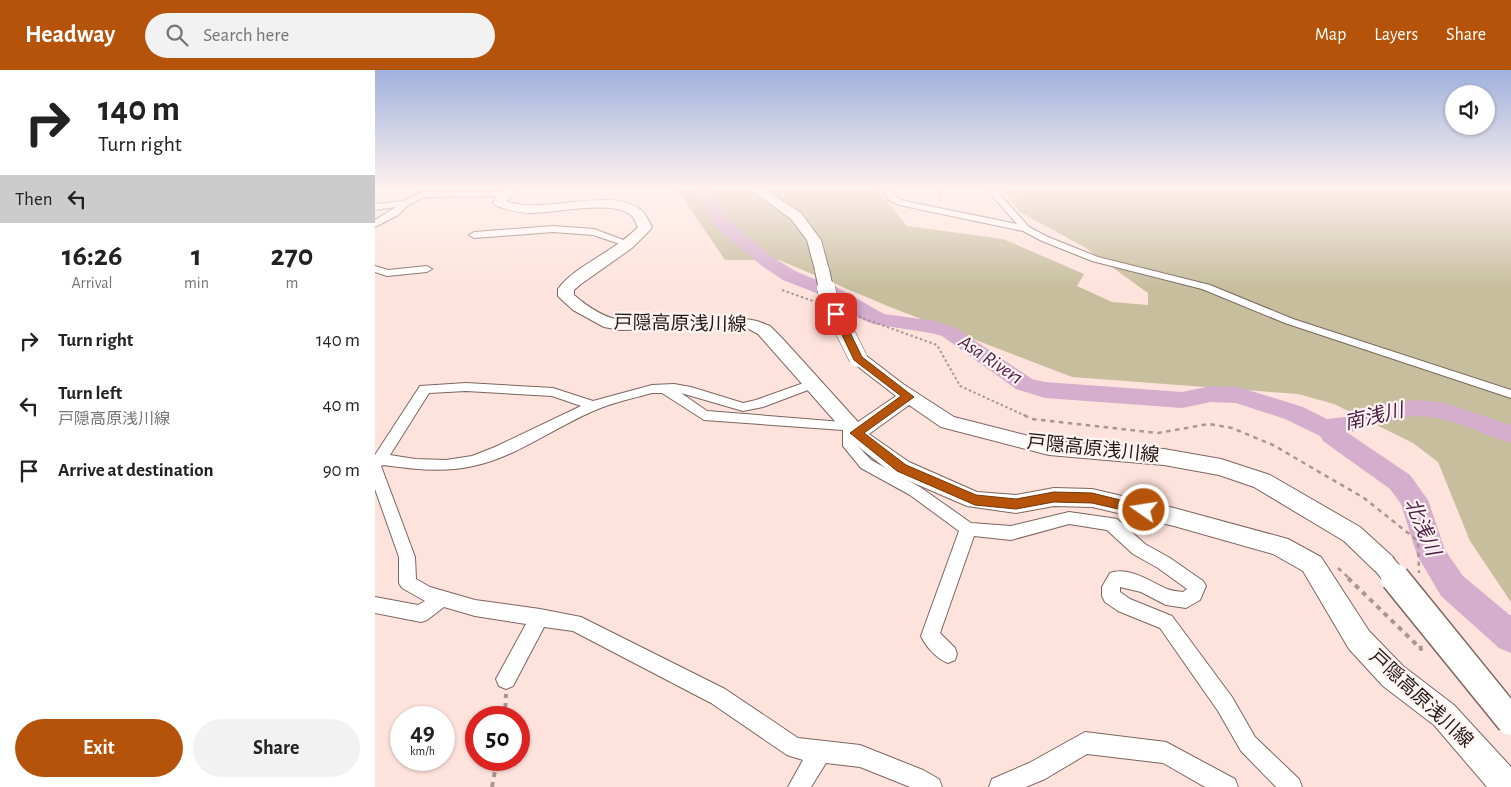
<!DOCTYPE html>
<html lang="en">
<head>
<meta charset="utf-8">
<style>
	body { margin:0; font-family:"Alegreya Sans","Noto Sans JP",sans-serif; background:#f2f2f2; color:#222; height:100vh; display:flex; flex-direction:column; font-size:19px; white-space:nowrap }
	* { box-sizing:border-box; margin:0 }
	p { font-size:16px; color:#767676 }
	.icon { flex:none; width:28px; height:28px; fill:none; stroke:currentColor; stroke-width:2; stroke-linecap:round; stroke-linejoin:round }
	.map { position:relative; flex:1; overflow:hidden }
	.side { display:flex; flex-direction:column; background:#fff; width:375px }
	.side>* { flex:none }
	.guide { background:#fff; color:#222; overflow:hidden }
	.tools { position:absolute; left:1070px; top:15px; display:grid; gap:10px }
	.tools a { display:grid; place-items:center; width:50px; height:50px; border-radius:50%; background:#fff; box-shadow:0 1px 4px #0004; font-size:25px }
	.speed { position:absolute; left:15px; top:636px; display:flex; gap:10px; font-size:25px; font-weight:700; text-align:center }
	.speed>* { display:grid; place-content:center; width:65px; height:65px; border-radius:50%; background:#fff; box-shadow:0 1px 4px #0004; line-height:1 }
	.speed small { font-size:12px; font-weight:400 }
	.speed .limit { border:8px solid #d22; background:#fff; color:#111 }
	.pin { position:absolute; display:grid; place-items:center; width:42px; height:42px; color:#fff; margin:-21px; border-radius:10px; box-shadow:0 2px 8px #0006 }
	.me { position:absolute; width:55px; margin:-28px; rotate:283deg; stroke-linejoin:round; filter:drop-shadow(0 0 4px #0008) }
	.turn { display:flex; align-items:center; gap:18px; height:105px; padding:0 15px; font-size:22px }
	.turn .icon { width:65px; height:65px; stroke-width:2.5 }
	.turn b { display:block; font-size:35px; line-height:42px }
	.then { display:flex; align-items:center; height:48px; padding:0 15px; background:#0003; gap:10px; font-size:19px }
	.eta { display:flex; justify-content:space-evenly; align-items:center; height:85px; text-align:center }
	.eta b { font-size:30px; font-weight:700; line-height:35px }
	.button { display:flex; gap:10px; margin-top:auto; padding:10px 15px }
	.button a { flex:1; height:58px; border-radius:30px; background:#b45309; color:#fff; font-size:20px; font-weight:700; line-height:58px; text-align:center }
	.button a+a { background:#f2f2f2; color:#222 }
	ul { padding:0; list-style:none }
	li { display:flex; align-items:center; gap:15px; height:65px; padding:0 15px }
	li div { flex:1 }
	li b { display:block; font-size:19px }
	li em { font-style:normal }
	header { display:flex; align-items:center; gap:30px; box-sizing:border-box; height:70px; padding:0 25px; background:#b45309; color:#fff }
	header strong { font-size:24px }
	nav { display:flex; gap:28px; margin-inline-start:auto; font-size:18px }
	.search { width:350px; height:45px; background:#f2f2f2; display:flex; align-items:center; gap:12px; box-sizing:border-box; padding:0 18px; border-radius:28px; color:#767676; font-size:19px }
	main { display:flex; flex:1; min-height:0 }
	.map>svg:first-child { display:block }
	.green { fill:#c6be9d }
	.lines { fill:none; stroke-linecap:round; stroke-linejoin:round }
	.river { fill:#d5adcd; fill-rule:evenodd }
	.street-casing { stroke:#7c655f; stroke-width:2 }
	.secondary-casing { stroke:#7c655f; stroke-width:2 }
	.path-far2 { stroke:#aa9691; stroke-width:2; stroke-dasharray:2.5 2.5; stroke-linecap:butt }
	.path-far1 { stroke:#aa9691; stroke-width:2.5; stroke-dasharray:4.5 4.5; stroke-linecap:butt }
	.path { stroke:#aa9691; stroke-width:4; stroke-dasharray:5 5; stroke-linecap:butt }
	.street { fill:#fff; fill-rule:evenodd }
	.secondary { fill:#fff; fill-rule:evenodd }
	.secondary-bridge-far3-casing { stroke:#7c655f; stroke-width:16; stroke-linecap:butt }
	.secondary-bridge-far2-casing { stroke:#7c655f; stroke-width:19; stroke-linecap:butt }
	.secondary-bridge-far1-casing { stroke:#7c655f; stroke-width:24; stroke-linecap:butt }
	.secondary-bridge-casing { stroke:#7c655f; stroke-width:31; stroke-linecap:butt }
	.secondary-bridge-far3 { stroke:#fff; stroke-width:14 }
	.secondary-bridge-far2 { stroke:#fff; stroke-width:18 }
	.secondary-bridge-far1 { stroke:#fff; stroke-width:22 }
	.secondary-bridge { stroke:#fff; stroke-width:28 }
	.route { fill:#b45309; stroke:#753606 }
	.labels { text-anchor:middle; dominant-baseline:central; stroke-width:4.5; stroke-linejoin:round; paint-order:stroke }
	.street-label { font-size:19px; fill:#221917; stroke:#fff4f1 }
	.water-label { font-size:20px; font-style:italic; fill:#4b1b44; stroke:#fff4f1 }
</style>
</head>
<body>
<header>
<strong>Headway</strong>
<div class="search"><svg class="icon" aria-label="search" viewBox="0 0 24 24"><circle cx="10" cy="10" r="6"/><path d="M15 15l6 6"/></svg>Search here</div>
<nav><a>Map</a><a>Layers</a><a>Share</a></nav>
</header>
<main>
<section class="side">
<div class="guide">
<div class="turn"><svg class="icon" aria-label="right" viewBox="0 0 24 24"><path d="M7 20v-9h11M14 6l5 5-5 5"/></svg><div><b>140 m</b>Turn right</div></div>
<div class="then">Then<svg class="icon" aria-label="left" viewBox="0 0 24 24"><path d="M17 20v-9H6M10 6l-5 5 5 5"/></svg></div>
</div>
<div class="eta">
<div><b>16:26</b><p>Arrival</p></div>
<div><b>1</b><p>min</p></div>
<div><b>270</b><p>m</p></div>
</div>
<ul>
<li><svg class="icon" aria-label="right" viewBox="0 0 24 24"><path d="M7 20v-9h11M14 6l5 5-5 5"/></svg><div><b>Turn right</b></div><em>140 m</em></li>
<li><svg class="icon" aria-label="left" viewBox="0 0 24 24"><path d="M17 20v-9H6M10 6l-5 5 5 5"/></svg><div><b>Turn left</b><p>戸隠高原浅川線</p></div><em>40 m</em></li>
<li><svg class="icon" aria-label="arrive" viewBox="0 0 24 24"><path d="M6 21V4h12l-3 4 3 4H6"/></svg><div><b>Arrive at destination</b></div><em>90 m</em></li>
</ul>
<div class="button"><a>Exit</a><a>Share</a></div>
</section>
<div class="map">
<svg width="1136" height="717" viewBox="0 0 1136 717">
	<rect width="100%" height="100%" fill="#fee3dc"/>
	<path class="green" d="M302,119h200l30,37 96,13 81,35 -7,12 35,16 36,3v-12l-64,-46 -64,-35 -17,-23h508v413l-41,-61 -32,-79 -25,-19 -79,-39 -36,-10 -226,-17 -182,-70 -111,-47h-54z"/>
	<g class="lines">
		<path class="river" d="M320,119h14l14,25 9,9 42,35 23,14 41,16 46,26 51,7 21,7 76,51 13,3 137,10 29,-6 27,1 65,20 24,12 18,-2 46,-14 27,-3 26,3 67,22v18c-30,-9 -60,-26 -92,-27 -25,0 -48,11 -71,17l62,42 18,25 17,50 18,26 48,40v37l-12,-5 -58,-52 -24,-41 -16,-51 -11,-15 -67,-48 -3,-5 -35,-17 -49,-16 -25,-1 -29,6 -137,-10 -29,-9 -74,-53 -11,-3 -58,-9 -10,-4 -39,-24 -41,-16 -21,-14 -42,-35 -12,-15z"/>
		<g class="street-casing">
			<path id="street" d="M507,119h8l5,7 10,5 112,23 -31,-35h9l34,38 19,10 50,20 112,28 83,34 218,71v8l-226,-75 -83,-34 -110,-28 -50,-20 -19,-10 -124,-26 -10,-5z
				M48,122h82l4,2 -4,2 -81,1 -16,8 -10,10 -23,12v-7l21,-13 -21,3v-6l28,-3z
				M178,156l41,3 40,15 -5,3 -36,-12 -40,-3 -79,6 -5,-3 5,-3z
				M0,196l13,4 39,-4 5,3 -5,3 -40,4 -12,-4z
				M437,310l4,1 2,3 -2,3 -53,20 -20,4 -62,-18 26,18 148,12 2,3v19l14,15 49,27 51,36 40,3 58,-14 42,6 6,1 28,25 25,14 33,23 3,5 -6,14 -14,8 -20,-3 -25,-13 -21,-5v5l10,7 42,17 60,81 23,40 44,42 3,8h-26l-35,-36 -23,-40 -58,-83 -42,-17 -13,-9 -3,-6v-9l8,-14c19,-7 41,9 57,16 5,2 11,2 16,3l4,-3 -29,-21 -25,-14 -26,-24 -38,-6 -58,16 -37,-4 -34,97 15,15 2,6 -2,6 -7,3c-11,-4 -22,-16 -27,-27l38,-105 -49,-36 -49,-27 -18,-22v-16l-139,-10 -42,-27h-10c-18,5 -37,9 -54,16 -40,16 -83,49 -125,57 -30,7 -60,3 -90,-1l-2,1 34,91 1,22 14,8 45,13 65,9 41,8 144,72 73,49 62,7 63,25 16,9 3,8h-32l-50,-20 -34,-4 -15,24h-23l15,-27 -16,-5 -76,-52 -138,-72 -29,-4 -31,59 -7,3 -7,-3 -3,-7 30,-55 -51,-8 -31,-9 -17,13 -6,2 -46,-9v-16l43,8 7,-4 -23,-13 -3,-5v-26l-24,-68v-34l45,-69 46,-3 87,5 40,13 59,-16 22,-1 17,3 52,16 13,-3zM91,321l86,5 29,10 -86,41 -23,9 -26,4 -31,-1 -25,-4 39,-62z
				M710,662l81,10 69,37 3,8h-33l-42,-24 -76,-9 -42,25 -19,8h-37l3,-8 37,-16z"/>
		</g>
		<g class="secondary-casing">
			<path id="secondary" d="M130,119h15l-14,12c37,15 104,-16 135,9 5,4 8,12 11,17l-2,3 -18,18 -51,36 -7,6v5c13,11 28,22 46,25l115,-3 22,4 13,5 12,12 76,84 38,-26 -44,-34 -3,-4 3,-4 6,-1 6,1 39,30 51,33 95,24 115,8 57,10 49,16 90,52 33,30 3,7 -3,7 -9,3 -9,-3 -31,-30 -90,-54 -35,-12 -55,-10 -115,-10 -108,-28 -32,-22 -40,29 40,28 68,30 39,3 38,-7 38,1 82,19 114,31 33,18 48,74 34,35 51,39 57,62v20h-24l-53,-62 -51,-39 -34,-37 -46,-78 -30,-17 -99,-28 -82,-19 -38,-1 -38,7 -49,-7 -74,-32 -38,-30 -97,-110 -11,-6 -12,-1 -115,3 -16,-3 -31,-17 -12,-11 -3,-3v-7c16,-23 58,-38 80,-62 -2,-3 -3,-8 -6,-11 -16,-17 -77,-3 -100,-3 -14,0 -25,-3 -37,-8l-2,-3 8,-11z
				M375,119h14l37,24 20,27 8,30 -2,3h-10l-2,-3 -8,-30 -16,-21z"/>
		</g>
		<path class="path-far2" d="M562,119l5,14
			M0,123l10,2
			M407,220l31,11
			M479,245l83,30 23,41 66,30"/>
		<path class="path-far1" d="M649,345l8,4 126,14 51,-9 23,4 41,17 91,53 54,43 1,32
			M963,498l12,11"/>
		<path class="path" d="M973,508l73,71 -1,-6
			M130,648l1,-24
			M117,717l5,-27"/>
		<use href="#street" class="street"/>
		<use href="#secondary" class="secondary"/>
		<g class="secondary-bridge-far3-casing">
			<path id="secondary-bridge-far3" d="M447,200l4,19"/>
		</g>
		<g class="secondary-bridge-far2-casing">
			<path id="secondary-bridge-far2" d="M451,218l3,12 29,58"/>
		</g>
		<g class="secondary-bridge-far1-casing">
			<path id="secondary-bridge-far1" d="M1009,494l12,15"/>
		</g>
		<g class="secondary-bridge-casing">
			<path id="secondary-bridge" d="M1020,508l116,143"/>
		</g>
		<use href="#secondary-bridge-far3" class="secondary-bridge-far3"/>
		<use href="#secondary-bridge-far2" class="secondary-bridge-far2"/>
		<use href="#secondary-bridge-far1" class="secondary-bridge-far1"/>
		<use href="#secondary-bridge" class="secondary-bridge"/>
	</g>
	<linearGradient id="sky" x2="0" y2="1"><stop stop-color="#a0b1dd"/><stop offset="0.54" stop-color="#fff2ef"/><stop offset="1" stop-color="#fff2ef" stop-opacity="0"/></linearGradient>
	<rect width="1136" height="219" fill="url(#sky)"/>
	<path class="route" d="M458,242h3l5,2 21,43 52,40 -50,36 42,32 70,30 40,4 38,-7 38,1 57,14 2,3 -2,4 -5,1 -52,-12 -38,-1 -38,7 -41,-4 -78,-34 -47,-38 51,-37 -47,-36 -22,-46z"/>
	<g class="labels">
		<g class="street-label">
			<text transform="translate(305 254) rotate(1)">戸隠高原浅川線</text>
			<text transform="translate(718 379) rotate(6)">戸隠高原浅川線</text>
			<text transform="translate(1046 629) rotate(43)">戸隠高原浅川線</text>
		</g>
		<g class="water-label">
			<text transform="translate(616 290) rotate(34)">Asa River1</text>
			<text transform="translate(999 347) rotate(-13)">南浅川</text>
			<text transform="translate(1047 457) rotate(67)">北浅川</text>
		</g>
	</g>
</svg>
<div class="tools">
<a><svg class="icon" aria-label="sound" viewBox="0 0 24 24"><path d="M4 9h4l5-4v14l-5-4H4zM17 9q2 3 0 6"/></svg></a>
</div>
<div class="speed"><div>49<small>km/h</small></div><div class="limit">50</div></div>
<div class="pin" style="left:461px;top:244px;background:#d93025"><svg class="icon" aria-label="arrive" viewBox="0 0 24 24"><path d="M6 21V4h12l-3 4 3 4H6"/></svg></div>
<svg class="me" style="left:769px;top:440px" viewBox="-20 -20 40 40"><circle r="17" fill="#b45309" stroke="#fff" stroke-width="3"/><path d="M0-11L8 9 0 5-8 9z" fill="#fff"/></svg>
</div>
</main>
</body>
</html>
